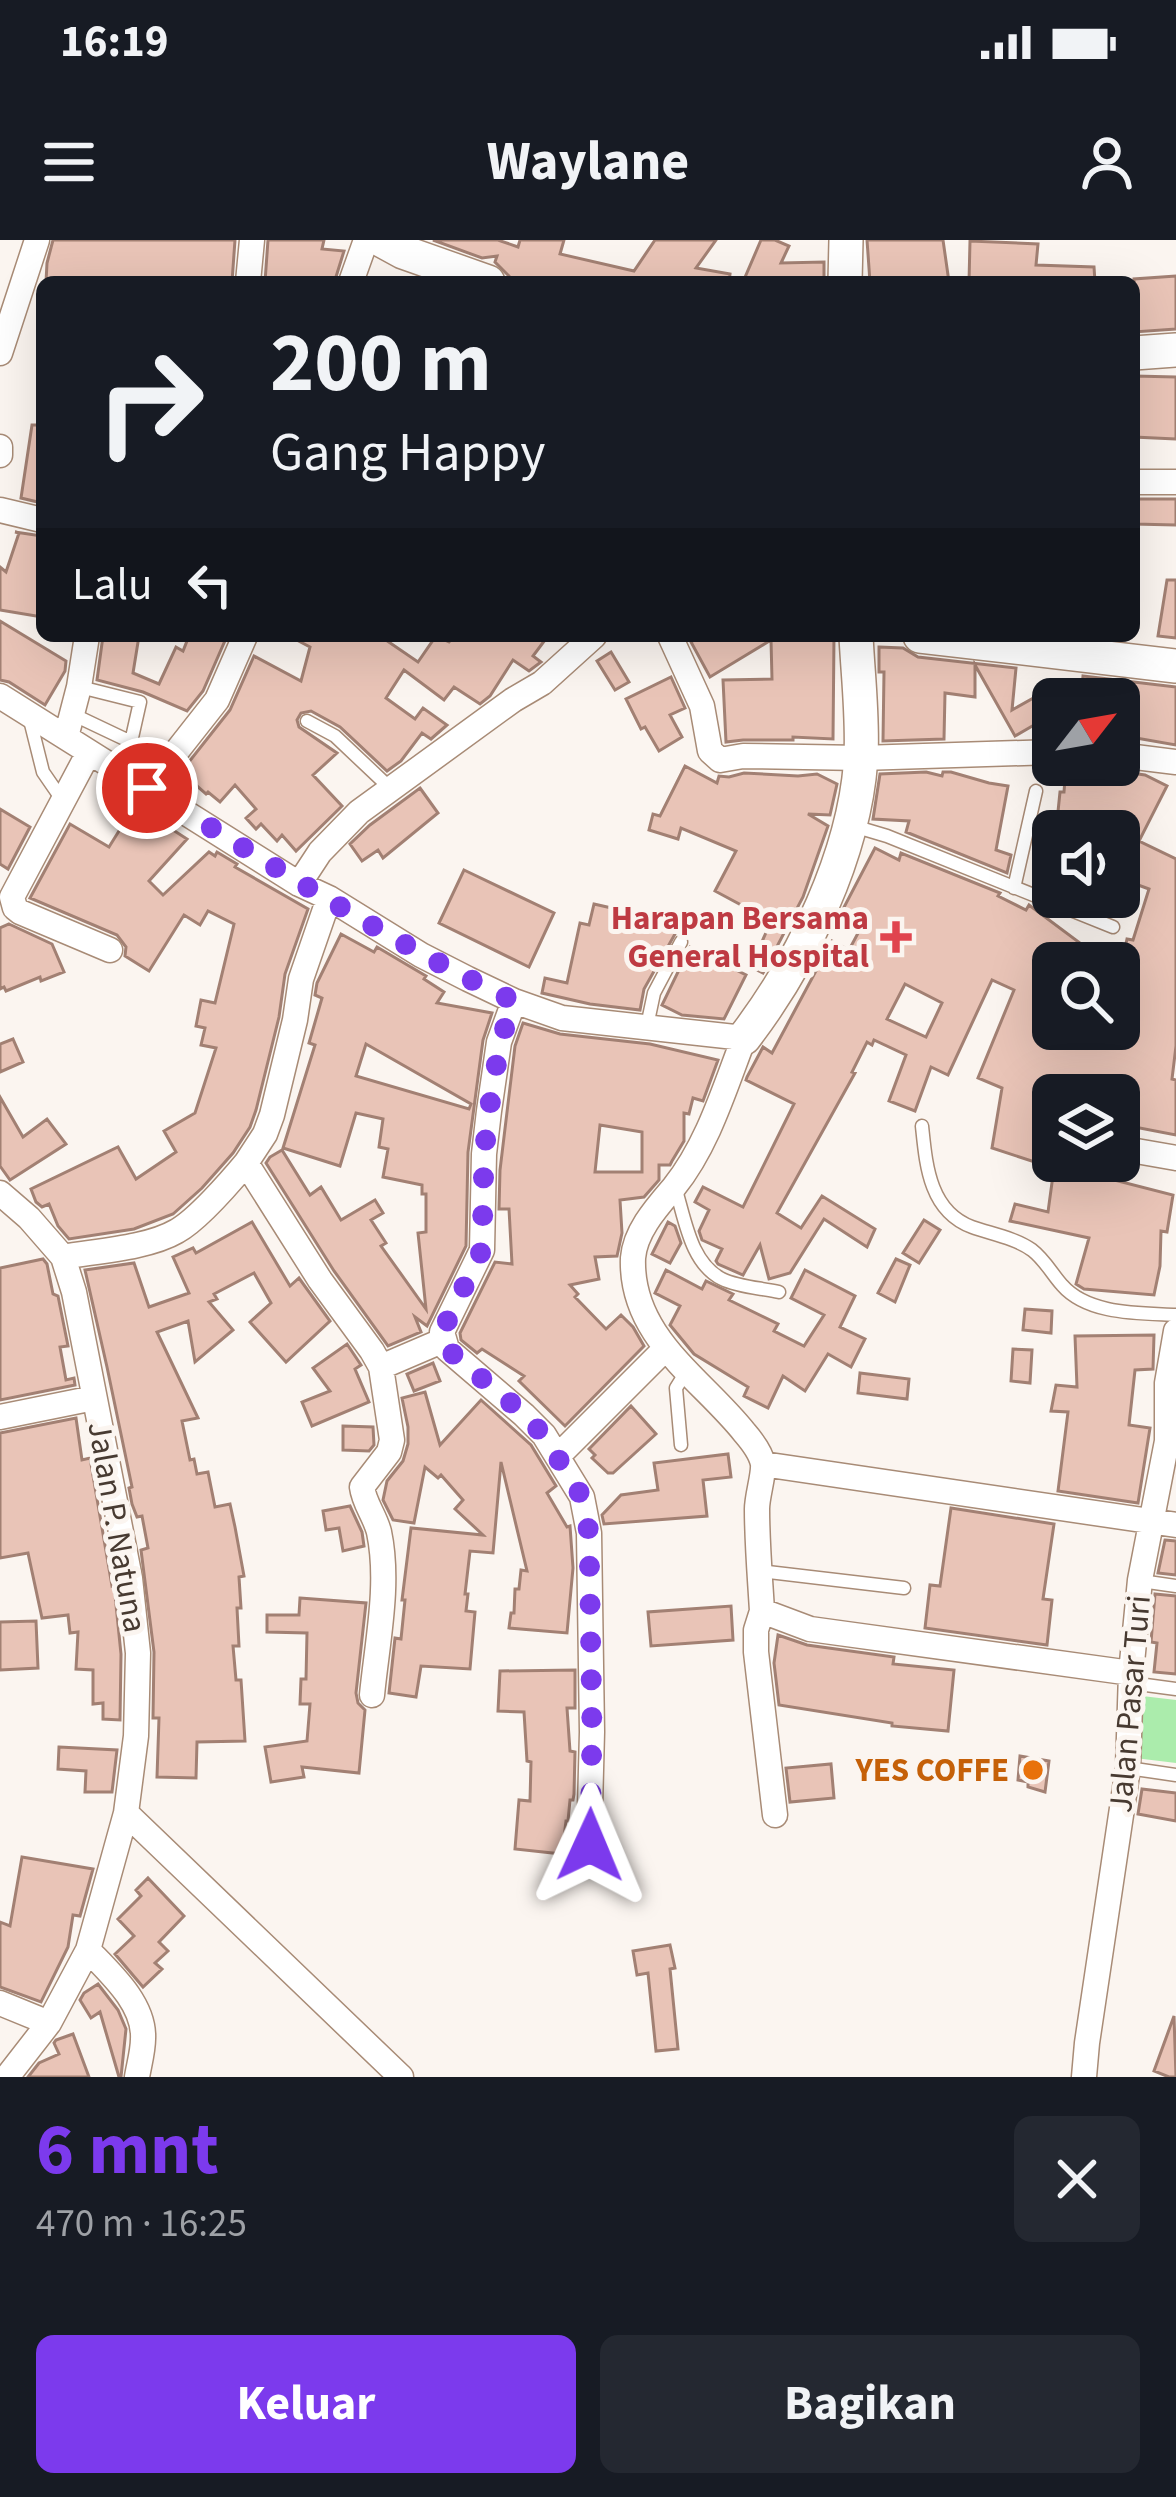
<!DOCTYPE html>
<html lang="id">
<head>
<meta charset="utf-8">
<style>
	body { margin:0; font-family:"Source Sans 3",sans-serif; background:#242831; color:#f1f3f6; height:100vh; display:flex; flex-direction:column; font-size:45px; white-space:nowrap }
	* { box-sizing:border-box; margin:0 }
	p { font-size:39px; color:#9ea1a6 }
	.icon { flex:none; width:66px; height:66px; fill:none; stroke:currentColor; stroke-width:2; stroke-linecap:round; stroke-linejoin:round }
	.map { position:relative; height:1837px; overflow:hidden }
	.details { display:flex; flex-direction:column; background:#171b24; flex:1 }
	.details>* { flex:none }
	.guide { position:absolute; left:36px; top:36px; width:1104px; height:366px; border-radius:18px; box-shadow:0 12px 48px #0002; background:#171b24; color:#f1f3f6; overflow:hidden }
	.needle { width:78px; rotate:59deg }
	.tools { position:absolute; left:1032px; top:438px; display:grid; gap:24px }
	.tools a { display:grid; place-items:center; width:108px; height:108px; border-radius:18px; background:#171b24; box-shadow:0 12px 48px #0002; font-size:60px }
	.pin { position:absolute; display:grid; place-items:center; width:102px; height:102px; color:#fff; margin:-51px; border:6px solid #fff; border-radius:50%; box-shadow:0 3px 12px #0007 }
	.me { position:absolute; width:132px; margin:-66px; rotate:1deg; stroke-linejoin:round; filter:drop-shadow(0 0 9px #0008) }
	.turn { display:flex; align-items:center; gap:42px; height:252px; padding:0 36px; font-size:54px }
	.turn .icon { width:156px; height:156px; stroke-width:2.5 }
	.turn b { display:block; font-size:84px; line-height:102px }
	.then { display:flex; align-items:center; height:114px; padding:0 36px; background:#0003; gap:24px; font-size:45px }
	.round { display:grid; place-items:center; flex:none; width:126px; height:126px; border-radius:18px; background:#242831 }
	.overview { display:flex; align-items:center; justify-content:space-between; height:204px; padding:0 36px }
	h1 { font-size:72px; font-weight:700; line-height:90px; color:#7c3aed }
	.cta { display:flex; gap:24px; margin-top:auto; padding:24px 36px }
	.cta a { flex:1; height:138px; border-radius:18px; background:#7c3aed; color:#fff; font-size:48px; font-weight:700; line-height:138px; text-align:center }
	.cta a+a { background:#242831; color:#f1f3f6 }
	.status { display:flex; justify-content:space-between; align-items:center; height:84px; padding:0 60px; background:#171b24; direction:ltr }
	.status svg { height:33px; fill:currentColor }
	header { display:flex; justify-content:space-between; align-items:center; height:156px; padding:0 36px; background:#171b24; font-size:54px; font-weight:700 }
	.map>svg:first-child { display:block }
	.green { fill:#abecac }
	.building { fill:#e9c4b7; stroke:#a28073; stroke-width:3; fill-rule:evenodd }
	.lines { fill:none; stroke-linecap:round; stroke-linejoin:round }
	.lane-casing { stroke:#a88b76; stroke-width:15 }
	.street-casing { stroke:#a88b76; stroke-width:27 }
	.secondary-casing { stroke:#a88b76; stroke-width:36 }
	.lane { stroke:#fff; stroke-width:12 }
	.street { stroke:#fff; stroke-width:24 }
	.secondary { stroke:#fff; stroke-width:33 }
	.route { stroke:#7c3aed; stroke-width:21; stroke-dasharray:0 37.8 }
	.health-dot { fill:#e0444e; stroke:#fbf5f0; stroke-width:4.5 }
	.food-dot { fill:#e8710a; stroke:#fbf5f0; stroke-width:4.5 }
	.labels { text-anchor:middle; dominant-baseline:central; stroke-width:10; stroke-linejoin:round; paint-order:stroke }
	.health-label { font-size:33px; font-weight:bold; fill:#be3a42; stroke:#fbf5f0; text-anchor:end }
	.street-label { font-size:33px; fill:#473a31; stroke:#fbf5f0 }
	.food-label { font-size:33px; font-weight:bold; fill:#c56008; stroke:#fbf5f0; text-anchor:end }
</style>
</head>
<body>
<div class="status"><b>16:19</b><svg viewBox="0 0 49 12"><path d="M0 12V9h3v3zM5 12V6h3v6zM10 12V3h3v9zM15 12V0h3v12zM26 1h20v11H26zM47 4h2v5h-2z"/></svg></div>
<header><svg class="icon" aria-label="menu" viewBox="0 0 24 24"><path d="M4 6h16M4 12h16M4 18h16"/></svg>Waylane<svg class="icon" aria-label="person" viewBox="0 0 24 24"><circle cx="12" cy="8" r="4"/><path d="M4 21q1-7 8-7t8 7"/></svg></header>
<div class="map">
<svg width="1176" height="1837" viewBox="0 0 1176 1837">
	<rect width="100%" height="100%" fill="#fbf5f0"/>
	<path class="green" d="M1142,1456l34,4v63l-41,-5z"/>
	<path class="building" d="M53,0h182l-3,42h-186l1,-19z
		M268,0h56l-2,9 22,2 -9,29 -16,-2 -1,4h-53z
		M433,0h65l20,7 2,-7h44l-4,14 74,17 21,-31h61l-20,28 34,6 -1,8h-221l1,-6 -14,-14 2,-6 -15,2z
		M761,0h14l14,6 -8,17 43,-1v20h-81z
		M867,0h76l6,42h-79z
		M970,1l68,3 -2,21 58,2 1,15h-126z
		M1176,36v53l-42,3v-53z
		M1134,136l42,1v62l-42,-2z
		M32,185h10v78l-21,-5z
		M1134,259h42v26l-42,-1z
		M15,292l27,4v81l-42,-7v-43l6,5 13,-39z
		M1167,340h9v58l-18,-2z
		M0,381l66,40 -1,10 -20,34 -36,-23 -9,-2z
		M103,396h36l-6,37 26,11 17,-37 7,4 6,-15h38l-24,55 -16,20 -44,-19 -46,-12z
		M289,396h91l38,26 18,-26 13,6 5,-6h94l-15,20 8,6 -12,9 -16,-11 -23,36 -10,8 -26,-17 -10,13 -40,-30 -18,28 29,21 8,-11 24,17 -16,14 -9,-6 -21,28 -14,10 -47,-44 -29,-16 -10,2 -4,7 2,7 38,26 -24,22 29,31 -46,45 -14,-16 -5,6 -16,-17 -5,5 -10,-11 10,-9 -21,-24 -15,17 -12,-10 -2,2 -25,-22 49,-62 24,-54 47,25 9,-34z
		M700,396h134l-1,103 -40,-2v3h-50l-17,2 -3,-62 49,-1 -1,-39 -61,37 -19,-35z
		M879,407l24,1 15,9 98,11 -4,42 41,-23v27l-38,22 -40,-71v32l-30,-4 -1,46 -61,2 1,-69h-5z
		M611,412l18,30 -14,8 -18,-29z
		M1083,436l93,11v58l-57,-10v-36h-38z
		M671,437l14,31 -15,7 12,22 -23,14 -14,-24 -4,2 -15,-30z
		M1066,525l41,1 10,5 28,4 22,11 -28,55 37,18v187l-4,33 4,1v55l-57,-11v-29h-66v73l-61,-20 10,-60 -24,-10 36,-88 -22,-10 -44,95 -17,-8 -16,44 -26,-10 17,-46 -32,-15 -2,5 -5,-3 -15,30 3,1 -78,140 24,15 21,-32 53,33 -8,18 -43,-28 -34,54 -21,6 -9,-34 -17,30 -25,-11 -2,-3 6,-12 -20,-9 -3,-9 10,-21 -14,-8 8,-15 40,20 51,-103 -48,-24 1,-3 16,-30 9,6 60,-112 17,9 15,-28 -22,-11 33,-63 24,12 2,-7 99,40 -2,3 28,14 3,-5 55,41 -11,17h-20v66h23l18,9 1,-9h24v-51l5,-25 3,-14 6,1 16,-51 -30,-11v-47h-63l4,-39h4zM905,744l37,19 -16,34 -39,-18z
		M685,526l32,17 2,-7 10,1 15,-4 54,3 19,-2 20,10 -7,31 -22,-1 20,12 -25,71 -40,76 -12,-6 20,-46 -56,-30 21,-40 -55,-23 -3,11 -29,-9 4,-16 7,2z
		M926,532l16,4 1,-4h8l38,11 19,3 -12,64 15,5 -4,18 -101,-41 3,-11 -36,-2 7,-45z
		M420,548l18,25 -55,45 -5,-8 -16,11 -12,-17 20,-19z
		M137,562l18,12 -2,3 34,22 -38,42 14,14 46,-43 6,4 2,-4 20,12 -2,3 73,42 -23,65 -6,43 -23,93 -6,17 -17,26 -31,35 -29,26 -39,15 -65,10 -11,-13 -9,-22 -7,3 -6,-5 -5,-13 87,-42 18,32 40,-27 -12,-21 31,-18 21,-65 -15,-3 4,-17 -9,-2 5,-26 14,3 19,-79 -26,-13 -8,14 -16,-10 -35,56 -24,-15 1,-9 -9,-12 -87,-37 40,-74 39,23z
		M0,569l30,18 -22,42 -8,-5z
		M464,630l90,43 -25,54 -90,-44z
		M594,664l83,19 -2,11 -31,55 -4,21 -50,-6 -48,-11 3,-15 22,5 13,-60 9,2z
		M9,684l43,20 12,28 -23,9 -1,-4 -34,14 -2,-4 -4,2v-61z
		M341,694l33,18 3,-5 49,29 -2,3 20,13 -7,11 55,10 -9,27 -15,112 -2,94 -39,80 -12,-9 6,15 -33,14 -54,-75 -68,-108 4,-6 12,-7 28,45 11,-8 20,33 34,-20 8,13 -12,7 15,23 -5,3 45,63 -8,-76 8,-1v-38h-4v-9l-39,-8 5,-28 -9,-2 4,-28 -27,-6 -16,53 -57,-18 32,-103 -6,-2 13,-45 -7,-3 2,-12zM366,804l105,60 -2,5 -113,-33z
		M690,707l56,28 -22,44 -42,-4 -20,-10z
		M523,783l37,11 90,10 68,16 -15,41 -10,-3 -4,16 -5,-1v28l-12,20 -2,4h-11v15l-15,17 -24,3 2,33 -5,23 -22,1 4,22 -29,6 8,9 -3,3 31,32 15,-14 12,12 11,19 -79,80 -46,-45 5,-5 -42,-27 -5,4 -16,-13 -1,-7 35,-71 17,2 -3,-55h-10l1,-39 15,-124zM600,885l42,7v40h-47z
		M13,799l10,23 -23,10v-28z
		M0,857l23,40 24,-18 19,25 -56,36 -10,-14z
		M1054,928l29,4 90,23 -6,37 -6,-1 -1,35 -6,29 -70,-6 -8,-5 13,-46 -79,-17 5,-17 33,8z
		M924,980l16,10 -21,33 -16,-10z
		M252,982l38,64 9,-8 31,43 -44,41 -36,-40 21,-19 -17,-30 -40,21 3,5 -8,3 24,28 -38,32 -7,-41 -31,11 41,86 -16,3 8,39 4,-1 3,15 11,-2 7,35 15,-3 5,23 9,49 -5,1 2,31h-4l2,38h-6l3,34h5l4,61 -48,1 -1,36 -39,-1 2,-59h-6l1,-66 -13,-102 7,-2 -6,-32 -5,1 -5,-13 -3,-16 3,-1 -25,-120 -22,-97 49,-7 15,44 40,-14 -16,-36 20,-9 3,5z
		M668,982l7,4 6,17 -11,20 -18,-9z
		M43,1019l4,5 6,30 5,2 10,50 -8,1 6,33 8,-2 1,7 -75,15v-132z
		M896,1019l14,6 -15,37 -17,-9z
		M666,1030l36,19 4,-8 27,13 -4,6 49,24 -4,7 30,15 20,-31 -33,-17 14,-28 50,26 -15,31 25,12 -14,28 -23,-13 -23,37 -22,-15 -15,32 -24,-12 4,-9 -54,-33 -24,-29 10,-19 -25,-13z
		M1025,1069l27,2 -1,22 -28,-3z
		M1154,1095l-1,34 -18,1 -6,55 21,3 -12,75 -80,-12 10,-79 -17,-1 5,-26 21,2 -2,-51z
		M347,1104l14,21 -6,4 14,33 -57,24 -10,-24 28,-11 -17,-23z
		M1013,1109l19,1 -2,33 -19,-2z
		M433,1123l7,18 -26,10 -7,-17z
		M860,1133l49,6 -2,20 -49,-6z
		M425,1152l15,53 41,-45 50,45 25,41 -9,7 20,34 3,-1 3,42 -6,65 -58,-5 2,-15h3l1,-24h4l2,-19 6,1 -26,-109 -8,91 -23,-2 -5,43h3l-2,17 9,1 -5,57 -49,-3 -5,31 -27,-4 6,-55 6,1 4,-39h-3l9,-72 72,7 -28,-26 8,-9 -22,-25 -3,3 -13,-11 -11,56 -21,-3 -10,-20 4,-19 16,-20 5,-17v-17l-6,-29z
		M631,1166l25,28 -43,39h-5l-16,-15 3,-3 -6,-6z
		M76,1178l6,42 8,-2 22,128 2,-1 7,69 -1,66 -17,-1v-16l-10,1v-34l-17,-1 2,-37 -8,1 -2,-18 -26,3 -14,-65 -28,5v-125z
		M343,1186l30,1 1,18 -5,6 -26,-1z
		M728,1214l3,23 -28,3 4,36 -103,8 -2,-9 19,-20 37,-5 -4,-27z
		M350,1266l12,26 2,14 -21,5 -4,-23 -13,2 -3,-19z
		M951,1268l103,16 -11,75 9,1 -5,45 -122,-17 5,-43 10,1z
		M1165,1300l11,1v34l-18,-2z
		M1155,1354l21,2v78l-22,-2 3,-29 -6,-1z
		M300,1358l66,5 -10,90 2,10 7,7 -6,63 -57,-6 2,10 -33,5 -6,-35 42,-6 3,-37h-10l1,-25h5l1,-46 -40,-1v-17h32z
		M731,1366l2,34 -82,6 -3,-34z
		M36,1381l2,47 -38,2v-48z
		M778,1395l29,10 87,12 -1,7 61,6 -6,61 -56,-5v-3l-113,-18 -5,-42z
		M575,1430v38h-8l3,43 5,1 -1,42 -1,6h-3l-2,21h-2l-4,33 -47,-5 4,-49 11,1 1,-39 -4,-1 -3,-49 -26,-1 2,-40z
		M59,1507l58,3 -5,42h-27l1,-21 -28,-2z
		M1020,1516l29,5 -4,31 -17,-5v-5l-10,-2z
		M831,1524l3,34 -44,4 -4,-34z
		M1142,1549l34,4v28l-38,-7z
		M22,1617l71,12 -13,47 -7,-1 -5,32 -27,55 -41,-15v-65l10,4z
		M148,1638l36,38 -25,26 9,9 -13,12 7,6 -19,18 -28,-33 19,-18 -16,-17 23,-23 -5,-6z
		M670,1705l5,23 -5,1 8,80 -22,2 -8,-78 -11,2 -4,-24z
		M98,1744l20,26 8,19 -5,48h-2l-19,-65 -9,6 -11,-18 4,-7z
		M1174,1776l2,61h-7l-15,-6z
		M73,1794l16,43h-61l11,-14 20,-9 -5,-11 2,-3z"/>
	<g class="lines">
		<g class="lane-casing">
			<path id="lane" d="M72,474l59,28 9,-40 -60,-15
				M29,476l14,56 20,29
				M307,481l28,15 55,52
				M850,585l37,11 226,91
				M1014,648l22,-97
				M647,786l7,-33 27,-51
				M922,886c4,38 7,85 50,101 20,7 43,11 60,23 13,10 20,24 30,35 26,30 78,28 114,30
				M675,947c10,31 15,76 47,92 16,8 39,9 57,13
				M681,1205l-5,-57 10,-16
				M760,1331l144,17
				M1141,1341l35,5
				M1131,1443l45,6
				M1128,1528l48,7"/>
		</g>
		<g class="street-casing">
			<path id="street" d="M248,42l4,-42
				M351,42l15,-42
				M0,113l37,-113
				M0,207v8
				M1134,242h42
				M0,270l42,10
				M670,396l32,70 8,45 10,9 23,-4 118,2 192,-6
				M0,456l299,188 30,14 92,57 47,24 46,22 48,17 182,20c-19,49 -36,107 -70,149 -17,20 -39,44 -41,71 -3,79 69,121 111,174 7,8 17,21 19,32 1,11 -6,32 -6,45 0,34 3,68 5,102l48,18 321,44
				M66,497l13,-50 8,-51
				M89,512l-77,145 3,11 5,4 90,38
				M1119,515l57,7
				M147,549l70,-89 28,-64
				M299,644l21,-32 39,-40 154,-112 29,-17 52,-47
				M329,658l-28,81 -6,41 -23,95 -7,19 -19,29 74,117 52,71 9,16 11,73 -3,12 -27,35c2,16 13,29 17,45 11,52 -2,111 -7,163
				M514,761l-15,41 -10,69 -5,43 -2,96 -40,82 5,17 77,66 20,20 38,62 7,36 3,199 -3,113
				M1119,908l57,10
				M0,953l29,25 34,39 11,35 56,286 8,75 -2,83 -10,77 -38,137 -39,73 -42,54
				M63,1017c34,-6 85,-9 114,-26 20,-11 54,-50 69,-68
				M381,1127l63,-27
				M0,1177l94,-19
				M558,1216l108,-108
				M763,1224l413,61
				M762,1371l-6,19v22l19,163
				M126,1573l275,264
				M88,1710c22,23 57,54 55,89 0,12 -4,26 -6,38
				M0,1763l49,20
				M1084,1837l3,-34 41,-275 3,-95 9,-93 27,-139v-58l9,-52"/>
		</g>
		<g class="secondary-casing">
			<path id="secondary" d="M381,0l22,12 85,30
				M845,42l1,-42
				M1134,113l42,-3
				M920,396l256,30
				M744,798c59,-77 111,-184 117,-281 2,-40 -3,-81 -5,-121"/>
		</g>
		<use href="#lane" class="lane"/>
		<use href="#street" class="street"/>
		<use href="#secondary" class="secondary"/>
	</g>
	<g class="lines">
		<path class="route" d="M147,548c121,74 239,152 367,213l-14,41 -11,69 -5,43 -2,96 -40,82 5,17 77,65 20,22 38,61 7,36 3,199 -2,113"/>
	</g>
	<path class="health-dot" d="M890 679h12v12h12v12h-12v12h-12v-12h-12v-12h12z"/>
	<circle class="food-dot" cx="1033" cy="1530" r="12"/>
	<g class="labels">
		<g class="health-label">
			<text x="869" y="678">Harapan Bersama<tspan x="869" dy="38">General Hospital</tspan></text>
		</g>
		<g class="street-label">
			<text transform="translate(117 1287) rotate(80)">Jalan P. Natuna</text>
			<text transform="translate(1130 1464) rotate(-85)">Jalan Pasar Turi</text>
		</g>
		<g class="food-label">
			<text x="1009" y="1530">YES COFFE</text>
		</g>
	</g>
</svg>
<div class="tools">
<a><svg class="needle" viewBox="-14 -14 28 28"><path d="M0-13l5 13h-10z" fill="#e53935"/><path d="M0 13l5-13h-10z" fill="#9ea1a6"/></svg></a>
<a><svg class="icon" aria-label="sound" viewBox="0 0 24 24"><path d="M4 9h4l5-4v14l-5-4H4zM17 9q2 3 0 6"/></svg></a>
<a><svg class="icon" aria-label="search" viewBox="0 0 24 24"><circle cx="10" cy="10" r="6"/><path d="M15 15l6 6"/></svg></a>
<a><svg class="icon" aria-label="layers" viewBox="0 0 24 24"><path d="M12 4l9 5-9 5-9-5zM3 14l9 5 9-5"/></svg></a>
</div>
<div class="pin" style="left:147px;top:548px;background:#d93025"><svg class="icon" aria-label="arrive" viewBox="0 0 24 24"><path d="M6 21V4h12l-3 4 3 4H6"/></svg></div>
<svg class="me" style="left:590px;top:1605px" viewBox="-20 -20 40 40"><path d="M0-17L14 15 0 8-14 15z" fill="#7c3aed" stroke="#fff" stroke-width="4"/></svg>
<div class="guide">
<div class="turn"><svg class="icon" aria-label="right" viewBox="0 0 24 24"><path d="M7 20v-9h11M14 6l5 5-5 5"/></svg><div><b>200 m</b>Gang Happy</div></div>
<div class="then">Lalu<svg class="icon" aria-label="left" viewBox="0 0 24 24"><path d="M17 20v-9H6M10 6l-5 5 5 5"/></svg></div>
</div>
</div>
<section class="details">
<div class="overview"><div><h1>6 mnt</h1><p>470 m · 16:25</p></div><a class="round"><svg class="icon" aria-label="close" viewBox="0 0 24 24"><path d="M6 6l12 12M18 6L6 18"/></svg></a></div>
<div class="cta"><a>Keluar</a><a>Bagikan</a></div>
</section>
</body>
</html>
